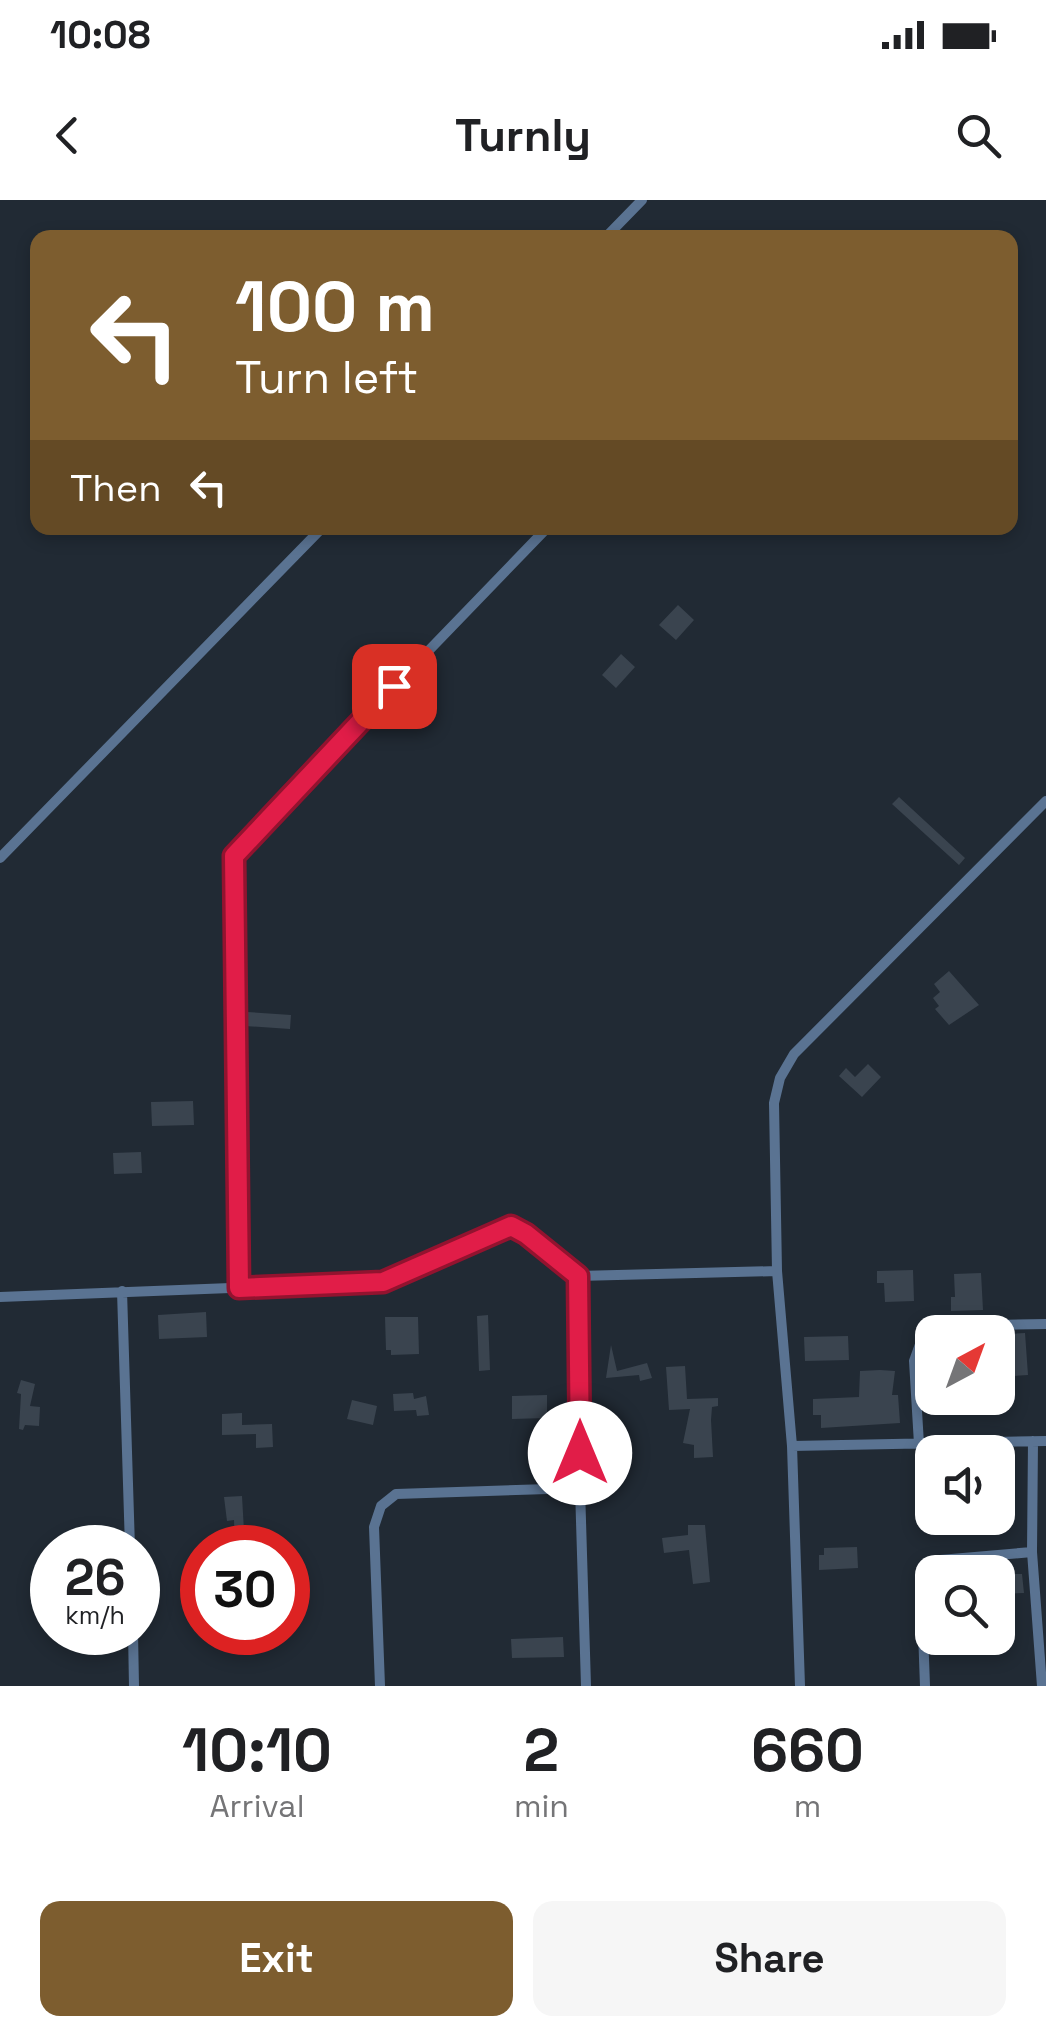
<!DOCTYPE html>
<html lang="en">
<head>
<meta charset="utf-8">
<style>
	body { margin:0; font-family:"Space Grotesk",sans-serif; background:#f6f6f6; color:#202124; height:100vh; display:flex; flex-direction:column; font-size:38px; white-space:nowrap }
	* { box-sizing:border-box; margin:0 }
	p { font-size:32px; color:#757577 }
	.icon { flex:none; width:55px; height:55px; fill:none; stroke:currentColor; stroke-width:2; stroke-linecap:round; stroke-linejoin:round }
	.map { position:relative; height:1486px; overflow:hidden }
	.sheet { display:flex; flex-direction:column; background:#fff; flex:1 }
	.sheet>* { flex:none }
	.hud { position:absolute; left:30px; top:30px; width:988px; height:305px; border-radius:20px; box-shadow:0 5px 15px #0003; background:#7d5d2f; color:#fff; overflow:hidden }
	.needle { width:65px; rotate:41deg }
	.tools { position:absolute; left:915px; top:1115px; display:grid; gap:20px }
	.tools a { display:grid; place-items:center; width:100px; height:100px; border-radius:20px; background:#fff; box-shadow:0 5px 15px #0003; font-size:50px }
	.speed { position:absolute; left:30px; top:1325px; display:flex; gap:20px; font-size:50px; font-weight:700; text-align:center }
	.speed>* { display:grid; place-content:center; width:130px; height:130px; border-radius:50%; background:#fff; box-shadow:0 5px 15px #0003; line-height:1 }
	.speed small { font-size:25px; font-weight:400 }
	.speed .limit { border:15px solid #d22; background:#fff; color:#111 }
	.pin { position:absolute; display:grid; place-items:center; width:85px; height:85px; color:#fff; margin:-42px; border-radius:20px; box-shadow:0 5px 15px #0006 }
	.me { position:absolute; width:110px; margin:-55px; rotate:0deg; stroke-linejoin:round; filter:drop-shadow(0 0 8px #0008) }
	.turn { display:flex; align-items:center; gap:35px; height:210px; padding:0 40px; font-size:45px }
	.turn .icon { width:130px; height:130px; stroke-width:2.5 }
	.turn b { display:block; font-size:70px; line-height:85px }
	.then { display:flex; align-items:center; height:95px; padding:0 40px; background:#0003; gap:20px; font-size:38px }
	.eta { display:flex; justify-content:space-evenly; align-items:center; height:170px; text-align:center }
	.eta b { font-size:60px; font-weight:800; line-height:70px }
	.cta { display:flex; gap:20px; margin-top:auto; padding:20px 40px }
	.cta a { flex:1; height:115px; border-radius:20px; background:#7d5d2f; color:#fff; font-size:40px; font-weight:800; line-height:115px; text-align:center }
	.cta a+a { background:#f6f6f6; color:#202124 }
	.status { display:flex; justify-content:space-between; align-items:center; height:70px; padding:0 50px; background:#fff; direction:ltr }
	.status svg { height:28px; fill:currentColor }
	header { display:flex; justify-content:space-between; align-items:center; height:130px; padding:0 40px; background:#fff; font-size:45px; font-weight:800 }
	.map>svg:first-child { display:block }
	.building { fill:#3a444f }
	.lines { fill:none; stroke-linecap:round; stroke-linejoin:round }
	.street { stroke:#5a7392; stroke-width:10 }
	.route-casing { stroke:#92132f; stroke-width:25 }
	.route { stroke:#e11d48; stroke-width:18 }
</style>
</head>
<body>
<div class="status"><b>10:08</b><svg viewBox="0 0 49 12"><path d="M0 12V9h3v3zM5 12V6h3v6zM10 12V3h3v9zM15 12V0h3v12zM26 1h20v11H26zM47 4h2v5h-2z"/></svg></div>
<header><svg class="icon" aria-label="back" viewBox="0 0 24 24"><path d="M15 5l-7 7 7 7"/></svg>Turnly<svg class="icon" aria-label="search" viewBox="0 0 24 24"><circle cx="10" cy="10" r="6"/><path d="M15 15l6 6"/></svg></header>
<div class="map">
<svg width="1046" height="1486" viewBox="0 0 1046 1486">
	<rect width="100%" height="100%" fill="#212a34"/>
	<path class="building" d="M678,405l16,15 -18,20 -17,-15z
		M621,454l14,13 -19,21 -14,-13z
		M899,597l66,61 -6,7 -67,-61z
		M949,771l30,34 -30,20 -14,-16 4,-3 -6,-8 7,-6 -6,-8z
		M247,812l44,3 -1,14 -45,-3z
		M868,864l13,13 -19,20 -23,-21 7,-8 9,9z
		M193,901l1,24 -42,1 -1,-24z
		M141,952l1,21 -28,1 -1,-21z
		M913,1070l1,31 -29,1 -1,-19h-7v-12z
		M981,1073l2,37 -32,1v-14h4l-1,-23z
		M206,1112l1,25 -48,2 -1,-24z
		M488,1115l2,55 -11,1 -2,-55z
		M385,1117h33l1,37 -28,1v-5h-5z
		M1025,1133l3,42 -30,2v-36l12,-1v-6z
		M848,1136l1,24 -44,1 -1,-24z
		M611,1145l6,26 30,-8 5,15 -12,3 -1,-6 -33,3z
		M685,1166l2,33 31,-1v8l-6,1 -1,13 2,37 -19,1v-13l-11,-2 7,-34 -21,1 -3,-43z
		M880,1170l15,1 -3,24h6l2,28 -79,5v-13h-8v-16l46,-2 1,-26z
		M21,1180l14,4 -5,22 10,1 -1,19 -14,-1 -2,5 -4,-1 2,-35 -4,-1z
		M413,1193l1,6 12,-3 3,19 -12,1 -1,-6 -22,1 -1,-17z
		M547,1195v23l-35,1v-23z
		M352,1200l25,6 -4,19 -26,-6z
		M242,1213v12l30,-1 1,23 -17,1v-14l-34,1v-21z
		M242,1296l3,52h-10l-1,-28 -7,1 -3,-24z
		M688,1325h17l5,57 -17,2 -4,-34 -25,3 -2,-15 26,-3z
		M857,1347l1,21 -39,2v-15h5v-7z
		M1009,1369v5h13l2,19 -26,1v-24z
		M563,1437l1,20 -52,1 -1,-19z"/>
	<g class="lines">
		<path class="street" d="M605,38l37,-38
			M0,658l322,-330
			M239,1087l-5,-431 7,-11 306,-317
			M122,1091l8,257
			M0,1097l383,-15 128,-56 15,7 52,43
			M1033,1241l-1,111 10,134
			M919,1244l-5,-83 9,-25 20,-10 103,-2
			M792,1246l254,-5
			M133,1432l1,54
			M380,1486l-6,-159 7,-21 15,-12 184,-6
			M586,1486l-6,-198 -2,-212 199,-5
			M800,1486l-8,-240 -15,-175 -3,-168 6,-25 14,-24 252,-253
			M925,1486l-4,-110 9,-12 10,-4 92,-8"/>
	</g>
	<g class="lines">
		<g class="route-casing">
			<path id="route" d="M394,486l-160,170 5,432 144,-6 128,-56 15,8 52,42 2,177"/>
		</g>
		<use href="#route" class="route"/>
	</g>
</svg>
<div class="tools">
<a><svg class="needle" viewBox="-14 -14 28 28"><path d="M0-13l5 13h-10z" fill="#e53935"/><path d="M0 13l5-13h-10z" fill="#757577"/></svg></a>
<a><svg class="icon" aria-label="sound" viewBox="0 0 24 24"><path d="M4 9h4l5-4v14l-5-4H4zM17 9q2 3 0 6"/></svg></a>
<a><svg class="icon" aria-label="search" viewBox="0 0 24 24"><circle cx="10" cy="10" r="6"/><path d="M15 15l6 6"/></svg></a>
</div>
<div class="speed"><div>26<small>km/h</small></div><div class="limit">30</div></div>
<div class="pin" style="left:394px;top:486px;background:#d93025"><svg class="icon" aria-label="arrive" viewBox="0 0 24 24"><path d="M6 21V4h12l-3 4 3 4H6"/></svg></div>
<svg class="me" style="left:580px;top:1253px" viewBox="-20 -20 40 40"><circle r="19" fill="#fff"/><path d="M0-13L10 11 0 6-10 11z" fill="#e11d48"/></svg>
<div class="hud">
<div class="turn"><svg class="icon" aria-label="left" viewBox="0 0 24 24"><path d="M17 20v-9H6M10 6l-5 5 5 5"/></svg><div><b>100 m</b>Turn left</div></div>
<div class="then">Then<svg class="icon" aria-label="left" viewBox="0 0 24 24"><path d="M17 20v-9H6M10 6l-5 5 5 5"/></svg></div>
</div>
</div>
<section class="sheet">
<div class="eta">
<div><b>10:10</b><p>Arrival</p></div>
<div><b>2</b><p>min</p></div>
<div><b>660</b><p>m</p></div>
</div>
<div class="cta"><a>Exit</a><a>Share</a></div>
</section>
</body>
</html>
